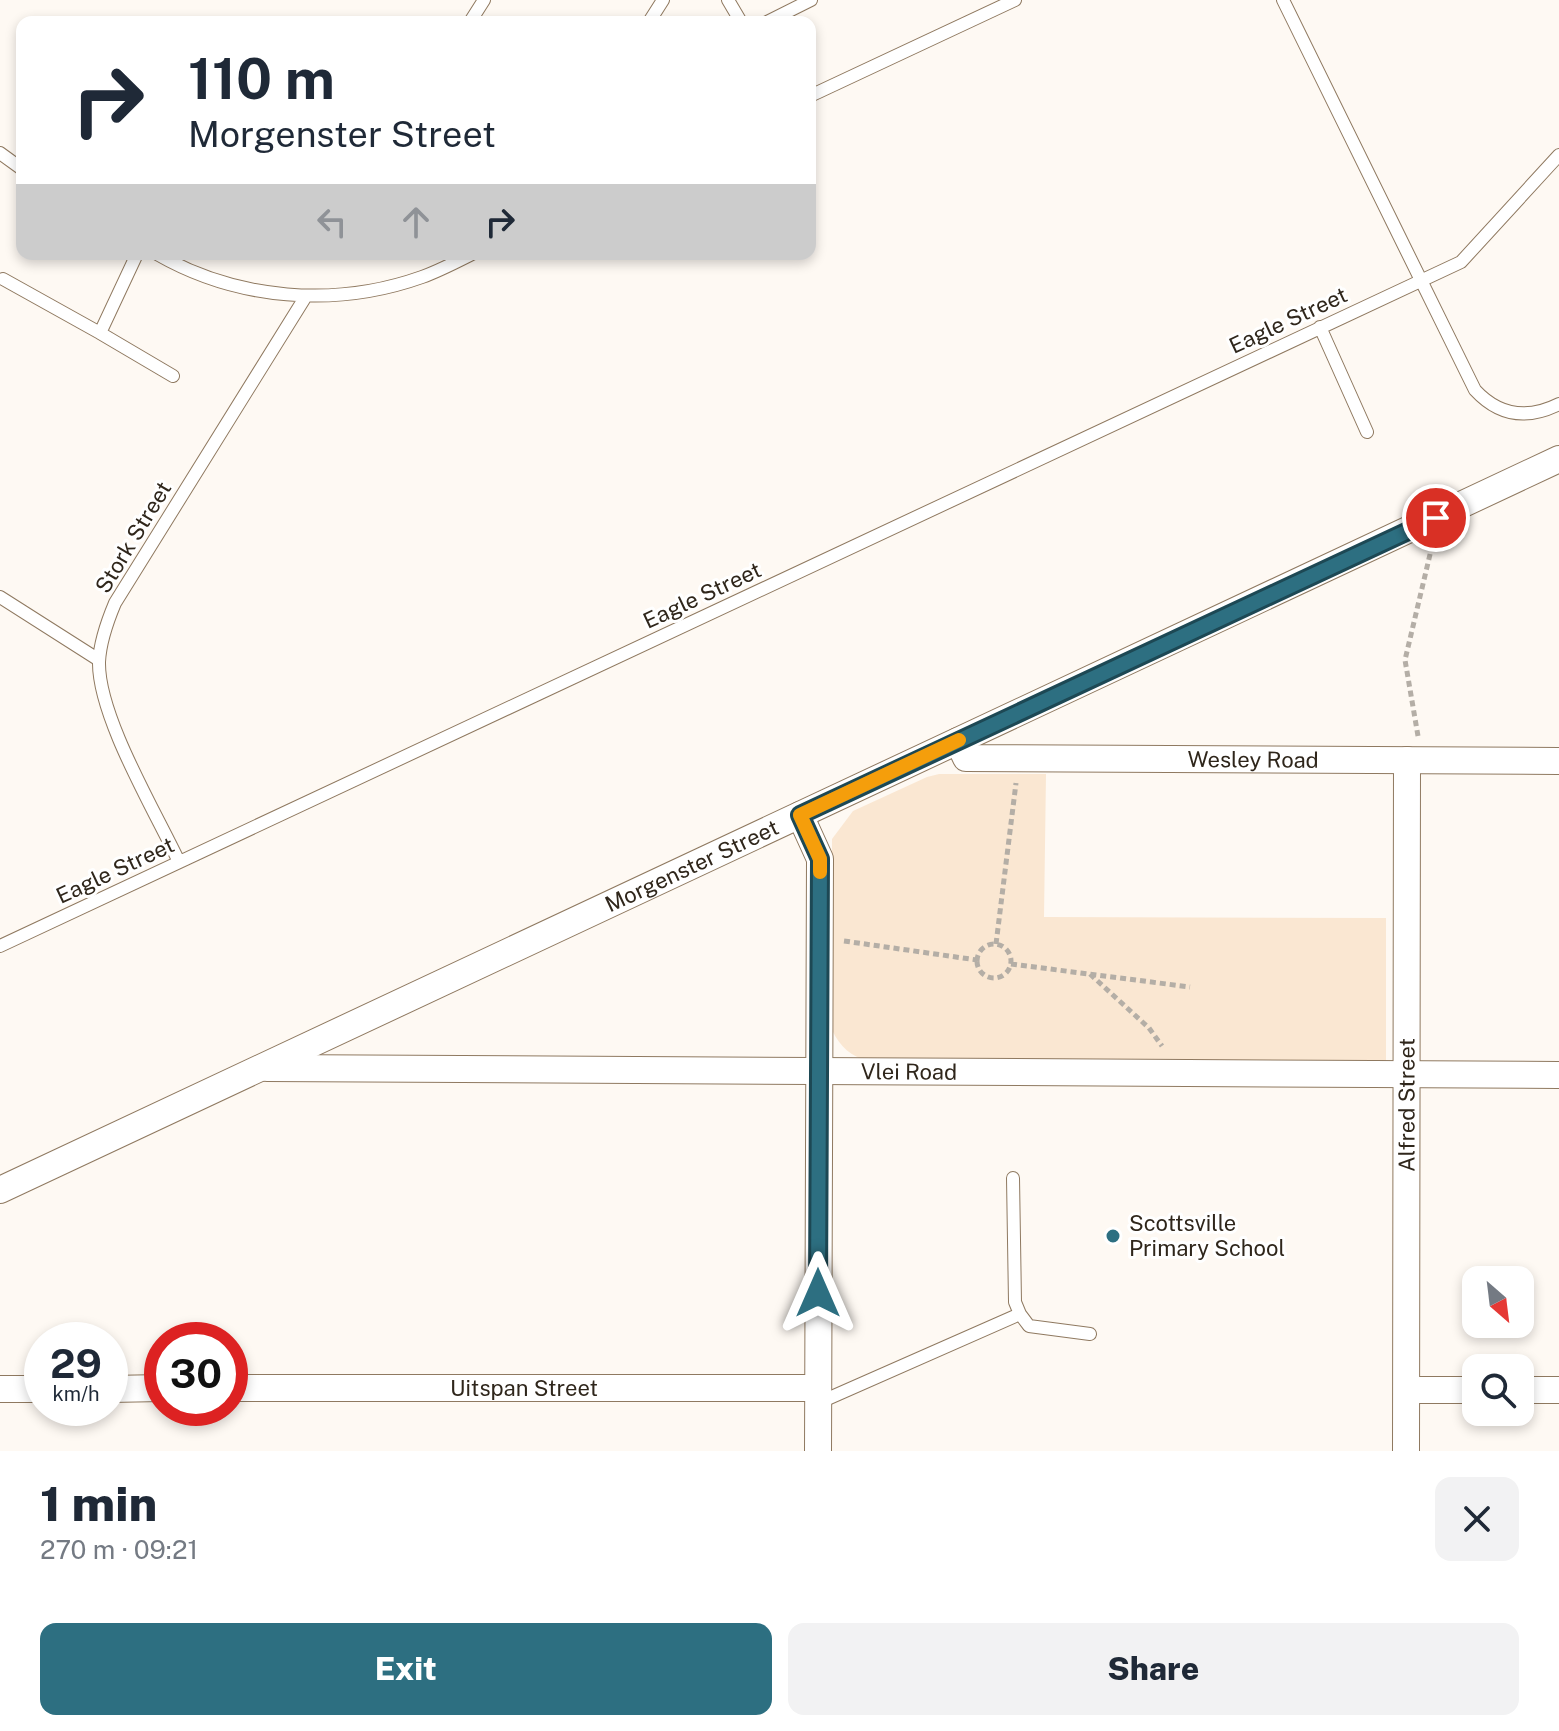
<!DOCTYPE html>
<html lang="en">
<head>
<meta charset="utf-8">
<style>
	body { margin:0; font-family:"Public Sans",sans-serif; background:#f2f2f3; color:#1f2937; height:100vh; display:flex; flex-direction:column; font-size:30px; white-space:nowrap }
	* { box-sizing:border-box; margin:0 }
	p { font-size:26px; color:#747a83 }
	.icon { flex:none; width:44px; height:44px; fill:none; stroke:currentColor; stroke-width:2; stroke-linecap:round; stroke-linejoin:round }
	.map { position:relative; height:1451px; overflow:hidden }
	.panel { display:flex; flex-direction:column; background:#fff; flex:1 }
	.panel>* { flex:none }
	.hud { position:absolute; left:16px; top:16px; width:800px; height:244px; border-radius:16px; box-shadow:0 4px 12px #0003; background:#fff; color:#1f2937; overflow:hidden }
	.needle { width:52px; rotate:152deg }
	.fabs { position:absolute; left:1462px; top:1266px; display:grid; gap:16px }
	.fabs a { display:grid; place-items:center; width:72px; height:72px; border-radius:16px; background:#fff; box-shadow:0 4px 12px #0003; font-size:40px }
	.speed { position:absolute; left:24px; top:1322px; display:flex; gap:16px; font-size:40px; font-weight:700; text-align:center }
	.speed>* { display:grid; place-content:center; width:104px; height:104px; border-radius:50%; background:#fff; box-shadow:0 4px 12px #0003; line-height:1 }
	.speed small { font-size:20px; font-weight:400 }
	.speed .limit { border:12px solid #d22; background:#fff; color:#111 }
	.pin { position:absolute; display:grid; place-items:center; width:68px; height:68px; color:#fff; margin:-34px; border:4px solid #fff; border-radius:50%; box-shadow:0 2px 8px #0007 }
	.me { position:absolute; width:88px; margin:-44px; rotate:0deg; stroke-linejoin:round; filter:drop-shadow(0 0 6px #0008) }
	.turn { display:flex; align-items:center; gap:28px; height:168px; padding:0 40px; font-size:36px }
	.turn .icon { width:104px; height:104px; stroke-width:2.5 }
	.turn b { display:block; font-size:56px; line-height:68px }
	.lanes { display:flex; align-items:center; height:76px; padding:0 40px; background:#0003; justify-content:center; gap:40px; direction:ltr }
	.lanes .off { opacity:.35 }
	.round { display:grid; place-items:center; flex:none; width:84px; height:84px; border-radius:16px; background:#f2f2f3 }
	.headline { display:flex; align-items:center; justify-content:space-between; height:136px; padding:0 40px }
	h1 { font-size:48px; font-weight:800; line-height:60px }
	.button { display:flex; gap:16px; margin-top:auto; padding:16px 40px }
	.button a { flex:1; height:92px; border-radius:16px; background:#2d6f81; color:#fff; font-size:32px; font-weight:800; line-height:92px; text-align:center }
	.button a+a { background:#f2f2f3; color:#1f2937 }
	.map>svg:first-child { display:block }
	.green { fill:#fae7d2 }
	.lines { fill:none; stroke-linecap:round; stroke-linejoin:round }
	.lane-casing { stroke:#8f7960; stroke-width:14 }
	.street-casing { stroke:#8f7960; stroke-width:28 }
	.path { stroke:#b4aea6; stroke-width:5; stroke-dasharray:6 4; stroke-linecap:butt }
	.lane { stroke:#fff; stroke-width:12 }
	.street { stroke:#fff; stroke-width:26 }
	.route-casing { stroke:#1d4854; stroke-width:20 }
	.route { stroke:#2d6f81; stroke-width:14 }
	.slow { stroke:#f59e0b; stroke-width:14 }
	.poi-dot { fill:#2d6f81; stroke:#fff; stroke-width:3 }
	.labels { text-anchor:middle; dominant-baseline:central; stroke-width:6; stroke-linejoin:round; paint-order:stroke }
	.street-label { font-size:22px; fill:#2f261b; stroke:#fff }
	.poi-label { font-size:22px; fill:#2f261b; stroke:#fff; text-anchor:start }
</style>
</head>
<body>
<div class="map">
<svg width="1559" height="1451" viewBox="0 0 1559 1451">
	<rect width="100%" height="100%" fill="#fef9f3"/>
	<path class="green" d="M939,774h107l-2,143 342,1v143l-517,1c-18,-6 -29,-15 -37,-32v-191l21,-28 74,-34z"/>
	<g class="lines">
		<g class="lane-casing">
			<path id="lane" d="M728,0l13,22
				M1283,0l192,390c24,26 52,30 84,14
				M470,22l14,-22
				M649,22l14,-22
				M767,22l44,-22
				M810,96l205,-96
				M0,153l22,16
				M157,254c80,46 178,54 265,23 17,-6 34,-15 50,-23
				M3,279l97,54 37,-79
				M1320,327l47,105
				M100,333l73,43
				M0,597l99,63
				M179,862c-24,-51 -81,-146 -80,-200 1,-21 8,-40 16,-59l191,-307
				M0,946l1461,-684 98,-107
				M1013,1178l2,124 5,12 9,12 61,8
				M818,1403l202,-89"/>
		</g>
		<g class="street-casing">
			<g id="street">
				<path id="s1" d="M958,741l8,17 593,3"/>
				<path d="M800,815l20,44 -2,592"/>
				<path id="s2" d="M267,1068l1292,7"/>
				<path id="s3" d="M0,1190l1559,-731"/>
				<path id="s4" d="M230,1388h588"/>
				<path d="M0,1389h42"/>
				<path d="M110,1389l52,-1"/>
				<path d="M1407,1390h69"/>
				<path d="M1520,1390h39"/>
				<path id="s5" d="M1406,1451l1,-691"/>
			</g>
		</g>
		<path class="path" d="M1418,736l-13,-76 27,-114
			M844,941l133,19
			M996,944l20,-161
			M977 961a17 17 0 1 1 34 0a17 17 0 1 1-34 0Z
			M1011,964l179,23
			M1090,974l59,54 13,18"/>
		<use href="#lane" class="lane"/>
		<use href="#street" class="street"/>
	</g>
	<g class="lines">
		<g class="route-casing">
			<path id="route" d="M818,1293l2,-434 -20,-44 636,-297"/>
		</g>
		<use href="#route" class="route"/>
		<path class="slow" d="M820,872v-13l-20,-44 159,-75"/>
	</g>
	<circle class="poi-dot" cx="1113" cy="1236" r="8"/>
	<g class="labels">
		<g class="street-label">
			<text transform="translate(1288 320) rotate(-25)">Eagle Street</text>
			<text transform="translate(133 537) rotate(-59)">Stork Street</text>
			<text transform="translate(702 595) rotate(-25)">Eagle Street</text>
			<text stroke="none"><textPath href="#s1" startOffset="306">Wesley Road</textPath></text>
			<text stroke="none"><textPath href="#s3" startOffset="764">Morgenster Street</textPath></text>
			<text transform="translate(115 870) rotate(-25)">Eagle Street</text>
			<text stroke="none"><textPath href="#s2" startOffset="642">Vlei Road</textPath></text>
			<text stroke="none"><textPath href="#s5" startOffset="346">Alfred Street</textPath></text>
			<text stroke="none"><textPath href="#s4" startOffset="294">Uitspan Street</textPath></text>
		</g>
		<g class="poi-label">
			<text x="1129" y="1223">Scottsville<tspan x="1129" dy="25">Primary School</tspan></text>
		</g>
	</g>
</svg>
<div class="fabs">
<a><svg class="needle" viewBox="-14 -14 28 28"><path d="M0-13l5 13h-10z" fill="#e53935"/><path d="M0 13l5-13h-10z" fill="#747a83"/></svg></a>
<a><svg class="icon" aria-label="search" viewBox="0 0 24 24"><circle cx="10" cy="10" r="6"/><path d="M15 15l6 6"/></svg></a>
</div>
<div class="speed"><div>29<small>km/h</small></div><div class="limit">30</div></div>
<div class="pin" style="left:1436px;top:518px;background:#d93025"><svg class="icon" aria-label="arrive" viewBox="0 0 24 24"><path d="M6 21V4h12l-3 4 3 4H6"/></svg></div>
<svg class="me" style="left:818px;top:1293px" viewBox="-20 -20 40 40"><path d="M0-17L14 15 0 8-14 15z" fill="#2d6f81" stroke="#fff" stroke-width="4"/></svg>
<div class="hud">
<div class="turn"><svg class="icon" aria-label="right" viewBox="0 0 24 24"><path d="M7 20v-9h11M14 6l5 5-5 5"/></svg><div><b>110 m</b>Morgenster Street</div></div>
<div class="lanes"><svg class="icon off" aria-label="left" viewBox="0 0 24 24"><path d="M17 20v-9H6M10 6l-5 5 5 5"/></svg><svg class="icon off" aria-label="ahead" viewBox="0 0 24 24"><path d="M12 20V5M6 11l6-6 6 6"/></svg><svg class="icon" aria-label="right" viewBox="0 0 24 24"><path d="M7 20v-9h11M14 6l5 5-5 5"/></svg></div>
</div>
</div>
<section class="panel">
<div class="headline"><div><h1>1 min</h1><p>270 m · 09:21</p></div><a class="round"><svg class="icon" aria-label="close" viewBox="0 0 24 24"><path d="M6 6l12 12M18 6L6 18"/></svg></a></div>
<div class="button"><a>Exit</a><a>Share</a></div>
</section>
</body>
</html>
